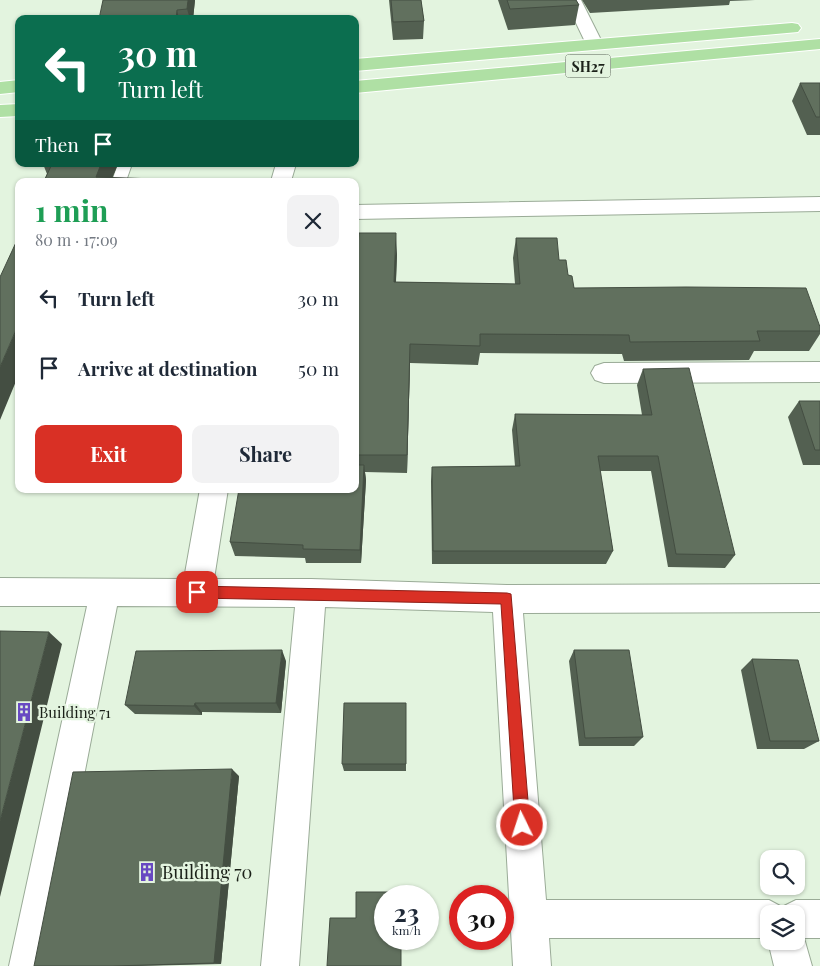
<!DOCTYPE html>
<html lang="en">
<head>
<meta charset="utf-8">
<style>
	body { margin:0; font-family:"Playfair Display",serif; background:#f2f2f3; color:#1f2937; height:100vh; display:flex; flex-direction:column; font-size:19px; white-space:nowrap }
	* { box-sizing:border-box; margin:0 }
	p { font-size:16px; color:#747a83 }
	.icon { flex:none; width:28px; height:28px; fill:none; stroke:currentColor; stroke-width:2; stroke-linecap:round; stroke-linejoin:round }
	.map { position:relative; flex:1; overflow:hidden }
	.sheet { position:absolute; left:15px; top:178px; width:344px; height:315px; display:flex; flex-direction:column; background:#fff; border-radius:10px; box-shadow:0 1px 4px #0004 }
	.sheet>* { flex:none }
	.guide { position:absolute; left:15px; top:15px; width:344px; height:152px; border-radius:10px; box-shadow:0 1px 4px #0004; background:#0b6e4f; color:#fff; overflow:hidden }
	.tools { position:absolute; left:760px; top:850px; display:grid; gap:10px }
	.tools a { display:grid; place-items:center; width:45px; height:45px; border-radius:10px; background:#fff; box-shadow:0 1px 4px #0004; font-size:25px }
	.speed { position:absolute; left:374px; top:885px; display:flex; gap:10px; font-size:25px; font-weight:700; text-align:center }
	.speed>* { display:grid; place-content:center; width:65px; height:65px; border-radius:50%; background:#fff; box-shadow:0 1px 4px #0004; line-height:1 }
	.speed small { font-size:12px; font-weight:400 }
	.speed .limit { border:8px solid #d22; background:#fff; color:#111 }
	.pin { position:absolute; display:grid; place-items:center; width:42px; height:42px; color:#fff; margin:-21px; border-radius:10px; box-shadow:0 2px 8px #0006 }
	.me { position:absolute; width:55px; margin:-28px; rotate:356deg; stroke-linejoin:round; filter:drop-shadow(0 0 4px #0008) }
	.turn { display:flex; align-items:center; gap:18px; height:105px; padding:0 20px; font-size:22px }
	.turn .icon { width:65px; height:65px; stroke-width:2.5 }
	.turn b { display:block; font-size:35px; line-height:42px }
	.then { display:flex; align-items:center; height:48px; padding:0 20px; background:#0003; gap:10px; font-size:19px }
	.round { display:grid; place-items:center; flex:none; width:52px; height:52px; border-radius:10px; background:#f2f2f3 }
	.summary { display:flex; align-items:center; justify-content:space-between; height:85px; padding:0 20px }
	h1 { font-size:30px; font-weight:700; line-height:38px; color:#1e9e55 }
	.action { display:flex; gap:10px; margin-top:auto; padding:10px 20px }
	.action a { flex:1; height:58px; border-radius:10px; background:#d93025; color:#fff; font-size:20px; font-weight:700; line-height:58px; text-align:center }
	.action a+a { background:#f2f2f3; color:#1f2937 }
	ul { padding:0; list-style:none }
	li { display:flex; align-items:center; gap:15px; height:70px; padding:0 20px }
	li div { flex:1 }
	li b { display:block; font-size:19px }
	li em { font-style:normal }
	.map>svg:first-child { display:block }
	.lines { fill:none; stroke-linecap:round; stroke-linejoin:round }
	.lane-casing { stroke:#9aab97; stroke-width:2 }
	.street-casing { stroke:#9aab97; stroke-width:2 }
	.primary-casing { stroke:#fff; stroke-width:2 }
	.lane { fill:#fff; fill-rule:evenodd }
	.street { fill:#fff; fill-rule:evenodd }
	.primary { fill:#afe0a4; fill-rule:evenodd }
	.wall { fill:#536051 }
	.shaded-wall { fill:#444e42 }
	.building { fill:#61705e; stroke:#444e42 }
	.route { fill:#d93025; stroke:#8d1f18 }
	.labels { text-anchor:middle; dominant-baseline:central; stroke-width:4.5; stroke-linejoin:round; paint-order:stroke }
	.shield { fill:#e3f4df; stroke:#576054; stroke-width:1 }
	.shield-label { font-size:14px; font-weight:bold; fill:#1b2119 }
	.poi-label { font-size:15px; fill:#1b2119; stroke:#e3f4df; text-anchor:start }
	.near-poi-label { font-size:18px; fill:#1b2119; stroke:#e3f4df; text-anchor:start }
</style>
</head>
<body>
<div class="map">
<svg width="820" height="966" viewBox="0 0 820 966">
	<rect width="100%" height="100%" fill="#e3f4df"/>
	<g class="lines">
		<g class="lane-casing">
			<path id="lane" d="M118,164h14l-6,17h-14z"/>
		</g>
		<g class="street-casing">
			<path id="street" d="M565,0h16l22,44 -3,4 -6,1 -6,-1z
				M276,164h20l-5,17h-20z
				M820,197v14l-465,8v-14z
				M820,362v20l-216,1 -9,-3 -4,-7 4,-7 9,-3z
				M200,489h28l-14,90h97l196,6 313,-1v28l-297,1 23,287h223l13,7 14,-7h24v38h-16l8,28h-38l-6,-25 1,-1 27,1v-27h-27v24h-220l2,28h-38l-20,-354 -168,-5 -26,359h-38l34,-359 -178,-1 -70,360h-38l78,-360h-87v-28l184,1z"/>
		</g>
		<g class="primary-casing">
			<path id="primary" d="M792,23l6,1 3,4 -3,4 -443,39v-12z
				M820,39v10l-465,44v-12z
				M19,80v12l-19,2v-12z
				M19,104v12l-19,1v-12z"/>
		</g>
		<use href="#lane" class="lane"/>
		<use href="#street" class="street"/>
		<use href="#primary" class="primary"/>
	</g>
	<path class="wall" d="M195,0l-2,19h-94z
		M389,0h32l3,21 -1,18 -30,1z
		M498,0h78l3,5 -4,20 -67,5z
		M582,0h173l-25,1 -1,4 -139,8z
		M800,83h20v52h-13l-15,-34z
		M43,164h75l-6,14 74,2 1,1h-143l3,-7z
		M516,238l43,22 9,15 6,13 246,39v7l-11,17h-55l-5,9 -125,1 -2,-7 -142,-1 -2,12 -68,-2 -3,110 -42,-1 1,8 -5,83h-55l-1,-5 -70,-2 -5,-14 125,-53v-200l42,-35 -1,28 119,2 -2,-26z
		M643,369l92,186 -10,13 -57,-1 -17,-96h-51l13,80 -7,13h-174l-1,-83 1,-14 83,-1 -3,-36 3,-16 127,1 -5,-30z
		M799,401h21v64h-17l-15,-48z
		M574,650l69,87 -9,9h-55l-10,-85z
		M752,659l67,82 -15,8h-47l-16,-79z
		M286,661l-5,52 -79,-1v3l-67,-1 -10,-9z
		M406,703v68h-62l-2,-7z
		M239,776l-18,188 -82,2h-105z"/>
	<path class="shaded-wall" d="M188,0h7l-2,19h-3l-3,-10z
		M177,10l2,9h-3z
		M101,164h17l-7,17 -15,-4z
		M396,233l1,21 -2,48 -1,-20z
		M19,323v51l-19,46v-53z
		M410,344v19l-3,110v-18z
		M364,465l2,15 -5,83 -1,-13z
		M49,632l13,12 -62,253v-76z
		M282,650l4,11 -5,52 -5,-10z
		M195,703l7,9v3l-8,-9z
		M232,769l7,7 -18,188 -7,-1z"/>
	<path class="building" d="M103,0h85l-1,9 -10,1 -1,9h-77z
		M391,0h30l3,21 -31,1z
		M507,0h69l3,5 -69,4z
		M800,83h20v34h-4z
		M43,164h58l-5,13 90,3v1h-142l8,-17z
		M359,233h37l-2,49 126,2 -4,-46h41l2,22h7l2,15 4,1 2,12 112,-1 120,1 14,39v4h-63l3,10 -130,1 -1,-7 -149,-1v12l-70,-2 -3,111h-52v-166z
		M19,236v87l-19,44v-90z
		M689,368l46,187 -59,-1 -18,-98h-60l15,95h-180l-1,-84 88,-1 -5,-52 137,1 -9,-46z
		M799,401h21v49h-5z
		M355,465h9l-4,85 -57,-1v-4l-73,-3 9,-53h116z
		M0,631l49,1 -49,189z
		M282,650l-6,53h-81l-1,3 -69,-1 11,-54z
		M574,650h55l14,87 -58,1z
		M752,659l46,1 21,81h-49z
		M344,703h62v61h-64z
		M232,769l-18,194 -101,3h-79l39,-194z
		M356,892h46v4h-17v43h16v27h-74l3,-48h26z"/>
	<path class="route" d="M197,586l310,7 4,1 19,231 -2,5 -6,2 -5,-2 -2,-5 -14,-221 -304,-6 -5,-2 -2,-4 2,-4z"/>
	<defs>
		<g id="building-bare" transform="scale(1.5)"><path d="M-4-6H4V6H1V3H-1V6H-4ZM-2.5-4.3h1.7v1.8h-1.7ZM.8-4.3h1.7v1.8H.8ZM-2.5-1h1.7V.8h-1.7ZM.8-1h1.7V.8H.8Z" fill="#6849c2" stroke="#e3f4df" stroke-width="2.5" paint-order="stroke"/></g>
	</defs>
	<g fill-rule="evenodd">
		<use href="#building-bare" x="24" y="712"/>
		<use href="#building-bare" x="147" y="872"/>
	</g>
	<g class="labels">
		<rect class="shield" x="565.5" y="54.5" width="45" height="23" rx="4"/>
		<g class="shield-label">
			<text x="588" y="66">SH27</text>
		</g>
		<g class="poi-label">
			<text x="39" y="712">Building 71</text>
		</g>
		<g class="near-poi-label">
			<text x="162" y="872">Building 70</text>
		</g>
	</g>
</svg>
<div class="tools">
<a><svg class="icon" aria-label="search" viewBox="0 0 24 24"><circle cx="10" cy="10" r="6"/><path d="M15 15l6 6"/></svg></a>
<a><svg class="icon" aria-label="layers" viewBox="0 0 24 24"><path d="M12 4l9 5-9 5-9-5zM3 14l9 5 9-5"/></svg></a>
</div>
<div class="speed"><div>23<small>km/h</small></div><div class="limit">30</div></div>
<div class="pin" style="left:197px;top:592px;background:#d93025"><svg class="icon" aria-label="arrive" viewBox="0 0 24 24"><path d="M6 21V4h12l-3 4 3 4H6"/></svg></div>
<svg class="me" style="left:522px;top:825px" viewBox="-20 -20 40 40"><circle r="17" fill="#d93025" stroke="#fff" stroke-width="3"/><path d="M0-11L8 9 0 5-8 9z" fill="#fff"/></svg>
<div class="guide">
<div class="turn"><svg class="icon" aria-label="left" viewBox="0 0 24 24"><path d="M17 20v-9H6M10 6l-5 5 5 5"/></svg><div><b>30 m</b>Turn left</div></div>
<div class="then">Then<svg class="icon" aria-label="arrive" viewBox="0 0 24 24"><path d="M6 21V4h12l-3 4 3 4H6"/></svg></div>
</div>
<section class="sheet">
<div class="summary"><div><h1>1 min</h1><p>80 m · 17:09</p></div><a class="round"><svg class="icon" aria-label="close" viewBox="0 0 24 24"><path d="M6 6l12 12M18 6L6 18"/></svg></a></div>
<ul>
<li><svg class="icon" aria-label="left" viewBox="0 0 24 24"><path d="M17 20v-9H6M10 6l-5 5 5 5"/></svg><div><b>Turn left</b></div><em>30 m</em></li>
<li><svg class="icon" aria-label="arrive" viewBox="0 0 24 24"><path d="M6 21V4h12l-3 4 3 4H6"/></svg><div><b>Arrive at destination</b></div><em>50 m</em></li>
</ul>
<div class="action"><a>Exit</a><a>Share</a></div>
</section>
</div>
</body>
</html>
